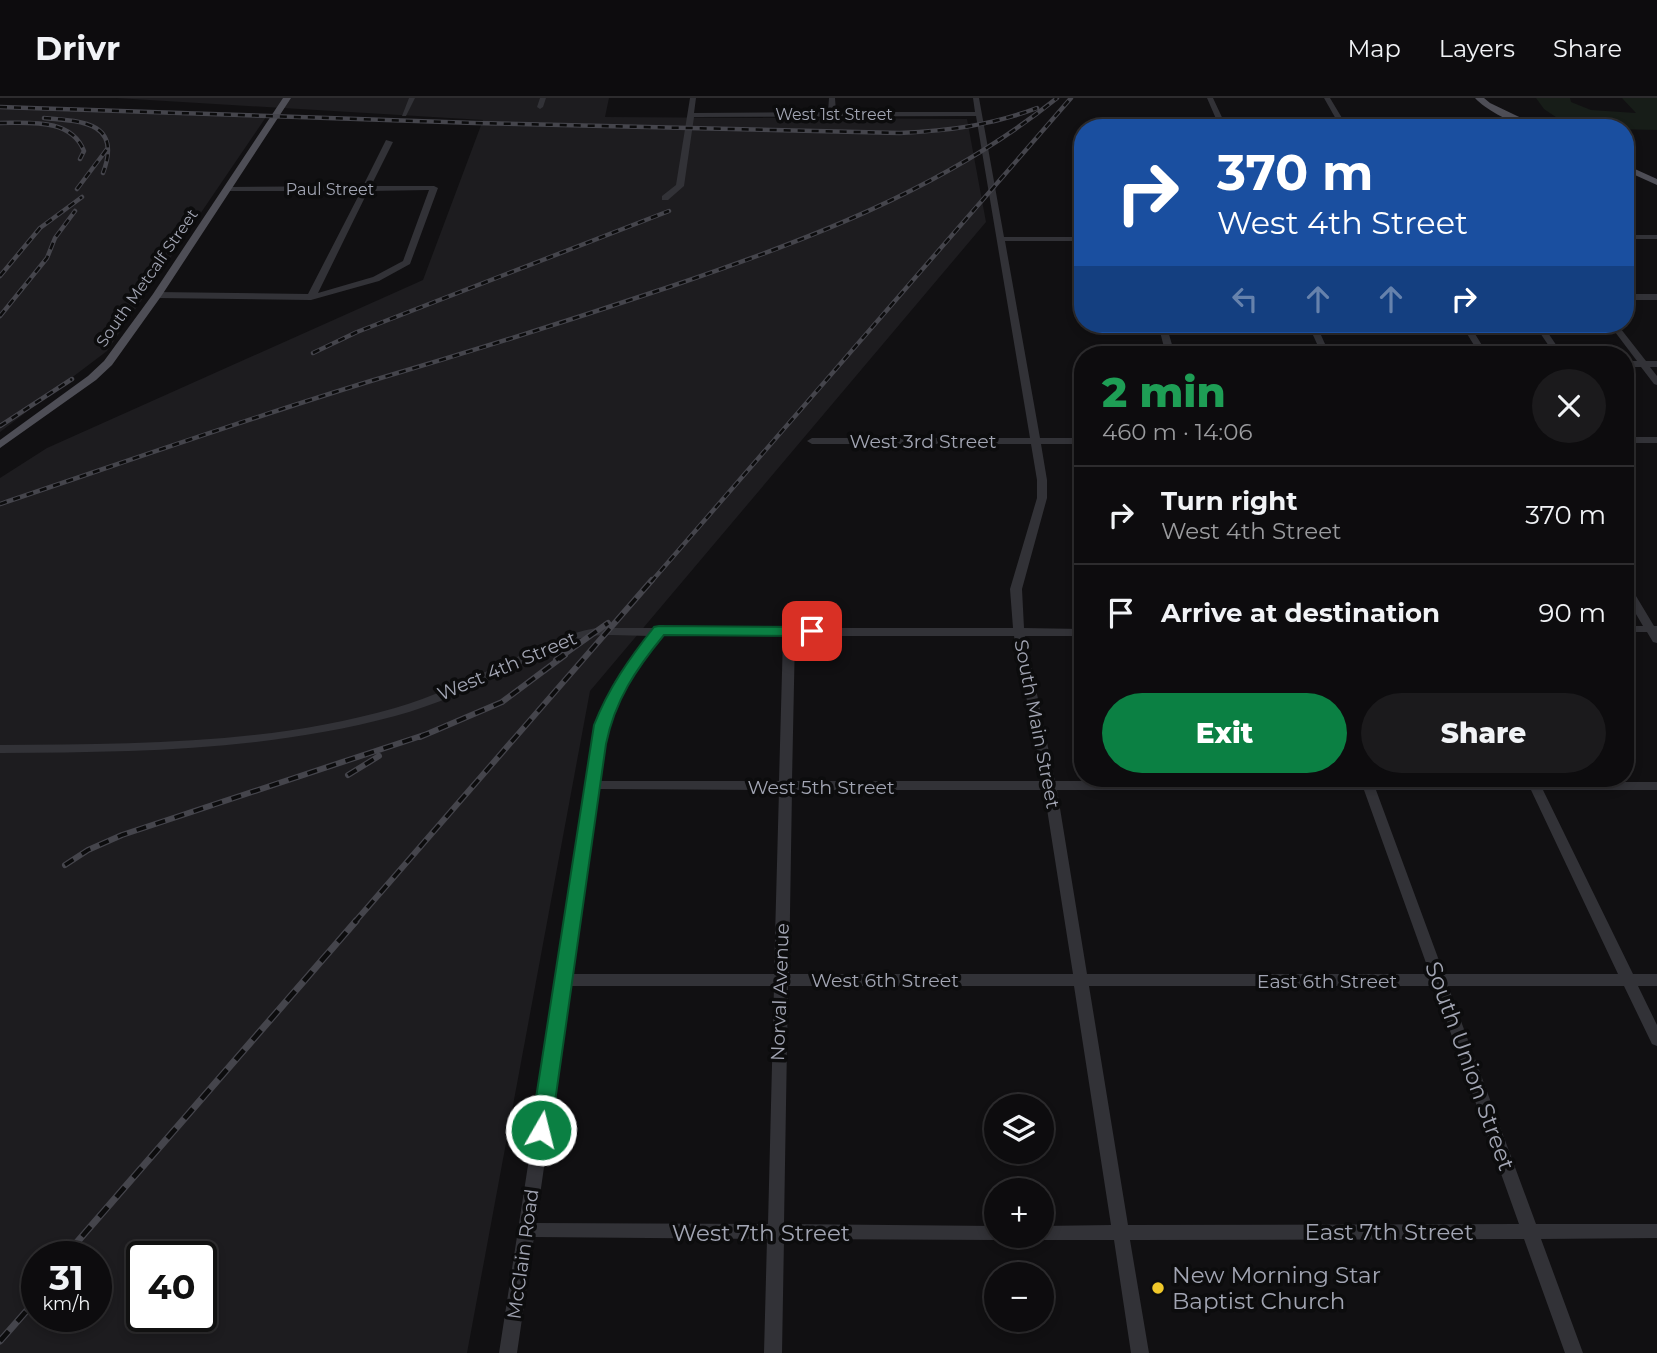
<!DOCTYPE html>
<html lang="en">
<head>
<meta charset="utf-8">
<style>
	body { margin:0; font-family:Montserrat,sans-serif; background:#1b1a1c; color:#f1f3f6; height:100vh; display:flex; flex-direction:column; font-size:26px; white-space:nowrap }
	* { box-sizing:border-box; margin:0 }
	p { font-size:23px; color:#9a9b9e }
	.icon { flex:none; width:38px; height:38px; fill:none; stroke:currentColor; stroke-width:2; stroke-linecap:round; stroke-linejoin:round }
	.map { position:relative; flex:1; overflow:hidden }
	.details { position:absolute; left:1074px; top:248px; width:560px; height:441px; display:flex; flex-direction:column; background:#0d0c0e; border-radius:28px; box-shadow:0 4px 10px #0003,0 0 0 2px #2d2c2e }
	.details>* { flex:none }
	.top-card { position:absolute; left:1074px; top:21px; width:560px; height:214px; border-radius:28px; box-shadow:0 4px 10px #0003,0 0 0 2px #2d2c2e; background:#1a4fa0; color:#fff; overflow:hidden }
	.controls { position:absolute; left:984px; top:996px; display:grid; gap:14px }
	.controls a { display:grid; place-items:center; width:70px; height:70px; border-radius:50%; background:#0d0c0e; box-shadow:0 4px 10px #0003,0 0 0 2px #2d2c2e; font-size:35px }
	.speed { position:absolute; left:21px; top:1143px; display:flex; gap:14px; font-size:35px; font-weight:700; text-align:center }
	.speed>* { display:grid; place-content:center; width:91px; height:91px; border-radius:50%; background:#0d0c0e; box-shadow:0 4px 10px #0003,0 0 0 2px #2d2c2e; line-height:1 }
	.speed small { font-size:18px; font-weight:400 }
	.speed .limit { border:4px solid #111; border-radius:10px; background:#fff; color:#111 }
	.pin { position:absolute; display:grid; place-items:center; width:60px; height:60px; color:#fff; margin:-30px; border-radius:14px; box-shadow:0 4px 10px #0006 }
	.me { position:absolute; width:77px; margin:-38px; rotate:8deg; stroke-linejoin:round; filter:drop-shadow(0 0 5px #0008) }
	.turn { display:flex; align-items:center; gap:24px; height:147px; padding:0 28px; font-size:32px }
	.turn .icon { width:91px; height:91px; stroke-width:2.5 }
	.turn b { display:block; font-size:49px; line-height:60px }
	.lanes { display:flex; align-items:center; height:66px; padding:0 28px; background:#0003; justify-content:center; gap:35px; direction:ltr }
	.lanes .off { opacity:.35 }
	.round { display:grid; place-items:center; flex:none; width:74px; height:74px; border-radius:37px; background:#1b1a1c }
	.summary { display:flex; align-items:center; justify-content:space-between; height:119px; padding:0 28px }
	h1 { font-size:42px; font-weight:800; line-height:52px; color:#1e9e55 }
	.action { display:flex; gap:14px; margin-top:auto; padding:14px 28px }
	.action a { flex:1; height:80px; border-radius:42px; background:#0b8043; color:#fff; font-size:28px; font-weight:800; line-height:80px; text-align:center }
	.action a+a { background:#1b1a1c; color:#f1f3f6 }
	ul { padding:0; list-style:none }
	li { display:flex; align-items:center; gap:21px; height:98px; padding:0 28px; border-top:2px solid #2d2c2e }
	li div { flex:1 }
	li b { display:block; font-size:26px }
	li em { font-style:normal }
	header { display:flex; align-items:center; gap:42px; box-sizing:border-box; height:98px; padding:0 35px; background:#0d0c0e; border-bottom:2px solid #2d2c2e }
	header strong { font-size:33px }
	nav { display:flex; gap:38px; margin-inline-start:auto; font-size:24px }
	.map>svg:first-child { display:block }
	.built { fill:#1d1c1f; fill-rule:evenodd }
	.green { fill:#171d18 }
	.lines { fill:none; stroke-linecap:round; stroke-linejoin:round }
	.minor { fill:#323237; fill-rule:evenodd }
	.major { fill:#4e4e56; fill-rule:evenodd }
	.rail-far2-casing { stroke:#45454c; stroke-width:4.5 }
	.rail-far1-casing { stroke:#45454c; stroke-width:6 }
	.rail-casing { stroke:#45454c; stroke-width:7 }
	.rail-far2 { stroke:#0c0c0d; stroke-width:2.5; stroke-dasharray:7; stroke-linecap:butt }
	.rail-far1 { stroke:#0c0c0d; stroke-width:3.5; stroke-dasharray:10; stroke-linecap:butt }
	.rail { stroke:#0c0c0d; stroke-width:4.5; stroke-dasharray:13; stroke-linecap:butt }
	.route { fill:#0b8043; stroke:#07532c; stroke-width:2 }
	.poi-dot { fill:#f0c82a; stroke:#0c0c0d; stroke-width:2.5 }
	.labels { text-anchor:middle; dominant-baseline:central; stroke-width:7; stroke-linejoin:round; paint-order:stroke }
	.far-street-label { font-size:16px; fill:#a2a5b3; stroke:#0c0c0d }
	.street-label { font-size:19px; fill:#a2a5b3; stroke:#0c0c0d }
	.near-street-label { font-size:23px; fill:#a2a5b3; stroke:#0c0c0d }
	.near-poi-label { font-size:23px; fill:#a2a5b3; stroke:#0c0c0d; text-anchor:start }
</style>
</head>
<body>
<header>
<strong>Drivr</strong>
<nav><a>Map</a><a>Layers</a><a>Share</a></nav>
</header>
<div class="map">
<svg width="1657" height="1255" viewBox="0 0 1657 1255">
	<rect width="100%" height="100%" fill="#111012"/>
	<path class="built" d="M116,0h493l-4,19 362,2 19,103 -396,469 -123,662h-467v-875l47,-30 376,-168 60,-160zM37,1158h59v60h-59zM142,1158h59v60h-59z
		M0,9l266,10 -159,234 -107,81z"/>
	<path class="green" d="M1536,0h34l1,4 20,8 45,3 -14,-15h35v32l-85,-2 -28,-19z"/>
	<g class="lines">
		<path class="minor" d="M409,0h6l-9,18h-4z
			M540,0h6l-3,9 -3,2 -3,-2z
			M690,0h6l-2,15 134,-1 1,-14h6l1,14h139l-2,-14h6l25,139h79v4h-78l35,197h43v6h-42l6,36v18l-25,91 2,39 59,1v7h-58l30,145h305v-2h12l1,2 154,1 2,-3h8l2,3h118v8h-114l90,184h24v12h-19l19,39v21l-5,-2 -28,-58h-176l88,238h121v14l-116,1 42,114h-18l-41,-114 -394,1 19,113h-18l-17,-113h-73l-7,-4h7v-10l70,-1 -37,-239h-286l-4,238 212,2v10h7l-1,2 -6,2 -212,-1 -2,114h-18l3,-114 -233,-2 -17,116h-18l97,-628 19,-44 35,-45c-23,0 -47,-3 -69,2 -24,6 -46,20 -68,30 -38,19 -77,37 -118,48 -131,35 -260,36 -395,37v-8c132,-1 266,0 395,-37 37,-11 72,-27 107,-44 31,-14 60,-30 94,-36h417l-3,-39 27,-91v-18l-6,-36h-219l-5,-3 5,-3h218l-54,-322 -282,1 -10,69 -16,14h-6v-4l14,-11zM662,538h121l-4,145h-179l8,-56 19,-43zM795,538h219l29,145h-251zM599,691l180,1 -5,184h-202zM792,692h252l29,184h-284zM1057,692h307l66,184h-343zM1376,692h155l87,184h-174zM570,888h204l-6,238 -232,-1zM1089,888h345l85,238 -391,1z
			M1207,0h6l14,30h-7z
			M1324,0h6l18,30h-7z
			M386,42l7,2 -22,44h63l4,2 -28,76 -31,17 -68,19 -154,-2 -4,-3 4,-3 151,2 53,-103h-134l-4,-2 4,-2 136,-1zM429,92l-26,71 -30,16 -55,16 50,-102z
			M1626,137h31v4h-31z
			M1626,196h31v6h-31z
			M1158,226h8l9,31h-9z
			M1308,226h8l14,31h-8z
			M1461,226h8l19,31h-8z
			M1534,226h8l21,31h-8z
			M1609,226h8l29,37h11v6h-7l7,9v9l-3,-1 -13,-17h-15v-6h11z
			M1626,339h31v6h-31z
			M1626,487l4,1 24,40h3v17l-4,-1 -6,-10h-21v-6h17l-17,-29z"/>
		<path class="major" d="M283,0h8l-129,197 -50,70 -16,15 -96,68v-8l88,-64 16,-15 49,-67z
			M1475,0h9l6,5 52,25c-21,0 -53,-15 -67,-30z
			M1626,67l31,14v6l-31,-14z"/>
		<g class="rail-far2-casing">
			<path id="rail-far2" d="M0,9l475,16 425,10c49,-2 92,-8 137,-25
				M44,20c40,3 78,5 59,55
				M0,25c30,0 71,-5 84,28l-4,8
				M77,91l30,-40
				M0,178l40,-48 42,-31
				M0,218l47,-58 8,-20 20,-27
				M313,255l44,-21 312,-121
				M0,328l72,-47
				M0,406c125,-42 249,-86 374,-124 99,-29 197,-60 295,-93 136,-46 275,-98 388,-189
				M651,484l420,-484"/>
		</g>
		<g class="rail-far1-casing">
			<path id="rail-far1" d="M556,562l52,-37
				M420,639l82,-35 63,-47
				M348,677l31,-19
				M65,767l23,-15 34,-15 305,-101
				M354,825l298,-343"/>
		</g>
		<g class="rail-casing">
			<path id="rail" d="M65,1158l291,-335
				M0,1243l37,-42"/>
		</g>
		<use href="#rail-far2" class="rail-far2"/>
		<use href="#rail-far1" class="rail-far1"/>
		<use href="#rail" class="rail"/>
	</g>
	<path class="route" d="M659,528l153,1 7,4 -7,5 -148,-1c-28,34 -49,65 -58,109l-55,386 -3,6 -7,3 -7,-3 -3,-6 63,-405c15,-38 35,-66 60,-98z"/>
	<circle class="poi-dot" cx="1158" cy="1190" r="7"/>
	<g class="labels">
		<g class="far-street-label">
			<text x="834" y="16">West 1st Street</text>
			<text x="330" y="91">Paul Street</text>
			<text transform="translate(147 180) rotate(-55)">South Metcalf Street</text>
		</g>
		<g class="street-label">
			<text x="923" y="343">West 3rd Street</text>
			<text transform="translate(507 568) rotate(-23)">West 4th Street</text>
			<text transform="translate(1037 626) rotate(79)">South Main Street</text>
			<text x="821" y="689">West 5th Street</text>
			<text x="885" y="882">West 6th Street</text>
			<text x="1327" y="883">East 6th Street</text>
			<text transform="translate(780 894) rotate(-88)">Norval Avenue</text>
			<text transform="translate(523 1156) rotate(-82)">McClain Road</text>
		</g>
		<g class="near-street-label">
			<text transform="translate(1470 968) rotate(70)">South Union Street</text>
			<text x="1389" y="1134">East 7th Street</text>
			<text x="761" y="1135">West 7th Street</text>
		</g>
		<g class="near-poi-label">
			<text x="1172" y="1177">New Morning Star<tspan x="1172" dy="26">Baptist Church</tspan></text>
		</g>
	</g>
</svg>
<div class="controls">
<a><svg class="icon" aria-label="layers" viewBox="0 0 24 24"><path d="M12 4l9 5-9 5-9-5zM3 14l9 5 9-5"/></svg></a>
<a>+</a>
<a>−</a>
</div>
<div class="speed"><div>31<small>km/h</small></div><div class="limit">40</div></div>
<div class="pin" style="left:812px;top:533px;background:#d93025"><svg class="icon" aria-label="arrive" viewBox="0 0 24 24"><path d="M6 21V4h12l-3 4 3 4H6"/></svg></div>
<svg class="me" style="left:541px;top:1032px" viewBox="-20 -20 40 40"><circle r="17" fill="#0b8043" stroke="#fff" stroke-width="3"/><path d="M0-11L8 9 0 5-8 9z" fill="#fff"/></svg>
<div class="top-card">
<div class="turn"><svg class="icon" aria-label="right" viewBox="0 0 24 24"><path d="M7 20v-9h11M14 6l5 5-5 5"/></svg><div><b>370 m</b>West 4th Street</div></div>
<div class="lanes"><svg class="icon off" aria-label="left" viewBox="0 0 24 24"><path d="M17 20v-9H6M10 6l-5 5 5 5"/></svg><svg class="icon off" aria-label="ahead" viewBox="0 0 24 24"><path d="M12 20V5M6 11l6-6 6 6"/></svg><svg class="icon off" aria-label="ahead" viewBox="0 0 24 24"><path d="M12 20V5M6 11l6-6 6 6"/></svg><svg class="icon" aria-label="right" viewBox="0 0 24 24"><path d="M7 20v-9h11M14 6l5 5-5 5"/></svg></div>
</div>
<section class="details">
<div class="summary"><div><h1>2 min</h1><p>460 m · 14:06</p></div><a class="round"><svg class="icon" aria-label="close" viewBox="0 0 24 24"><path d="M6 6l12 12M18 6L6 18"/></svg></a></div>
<ul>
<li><svg class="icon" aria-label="right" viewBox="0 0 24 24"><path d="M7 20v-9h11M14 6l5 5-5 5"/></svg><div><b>Turn right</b><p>West 4th Street</p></div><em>370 m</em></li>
<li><svg class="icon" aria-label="arrive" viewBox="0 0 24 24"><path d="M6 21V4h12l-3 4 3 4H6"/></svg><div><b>Arrive at destination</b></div><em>90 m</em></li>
</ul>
<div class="action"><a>Exit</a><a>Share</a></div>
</section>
</div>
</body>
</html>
